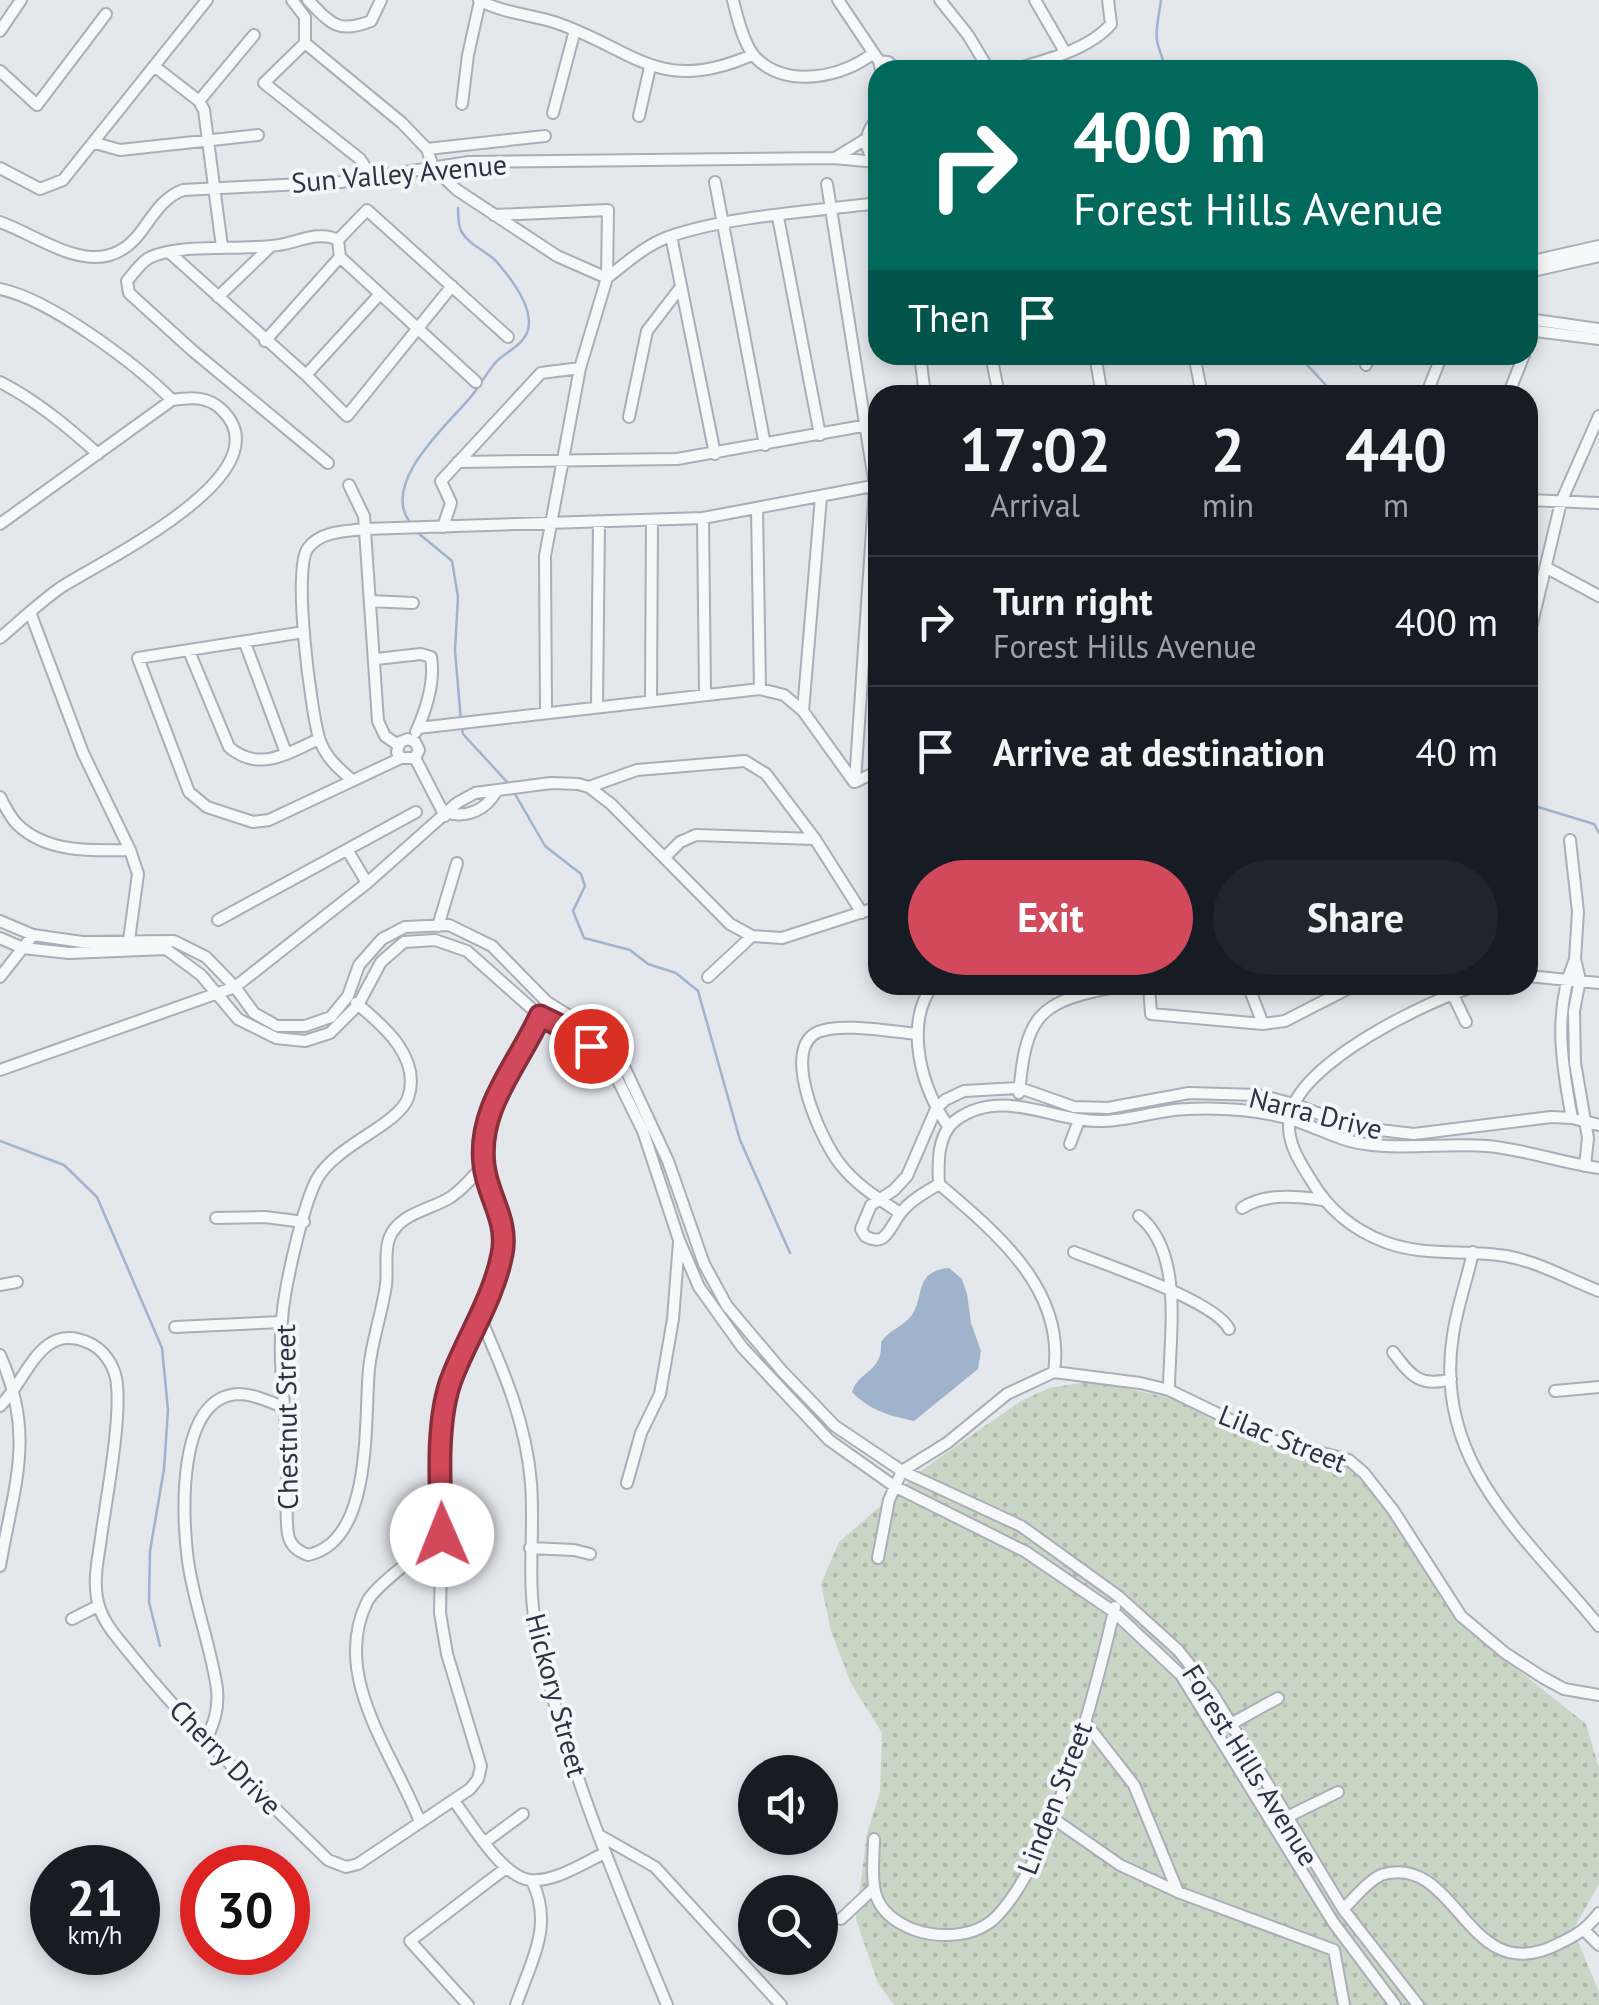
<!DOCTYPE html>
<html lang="en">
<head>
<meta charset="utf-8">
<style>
	body { margin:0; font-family:"PT Sans",sans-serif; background:#20242c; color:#f1f3f6; height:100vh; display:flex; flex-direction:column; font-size:38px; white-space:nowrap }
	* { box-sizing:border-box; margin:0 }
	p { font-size:32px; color:#9ea1a6 }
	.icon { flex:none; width:55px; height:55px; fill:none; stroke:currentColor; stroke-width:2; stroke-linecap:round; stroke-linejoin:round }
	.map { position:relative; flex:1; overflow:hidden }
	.sheet { position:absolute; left:868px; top:385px; width:670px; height:610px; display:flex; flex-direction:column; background:#171b24; border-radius:30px; box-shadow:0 5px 15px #0003 }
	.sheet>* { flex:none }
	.guide { position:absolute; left:868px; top:60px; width:670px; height:305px; border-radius:30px; box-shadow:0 5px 15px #0003; background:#00695c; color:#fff; overflow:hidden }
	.controls { position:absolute; left:738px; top:1755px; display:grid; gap:20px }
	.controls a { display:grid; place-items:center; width:100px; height:100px; border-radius:50%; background:#171b24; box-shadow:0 5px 15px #0003; font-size:50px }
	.speed { position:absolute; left:30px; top:1845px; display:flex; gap:20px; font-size:50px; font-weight:700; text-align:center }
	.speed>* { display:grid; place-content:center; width:130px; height:130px; border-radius:50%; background:#171b24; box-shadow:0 5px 15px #0003; line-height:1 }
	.speed small { font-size:25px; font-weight:400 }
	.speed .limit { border:15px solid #d22; background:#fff; color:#111 }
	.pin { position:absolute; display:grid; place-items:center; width:85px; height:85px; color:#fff; margin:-42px; border:5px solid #fff; border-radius:50%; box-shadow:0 2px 10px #0007 }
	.me { position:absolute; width:110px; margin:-55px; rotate:359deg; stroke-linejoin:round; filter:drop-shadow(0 0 8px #0008) }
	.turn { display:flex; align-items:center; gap:35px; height:210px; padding:0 40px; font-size:45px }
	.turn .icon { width:130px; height:130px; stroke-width:2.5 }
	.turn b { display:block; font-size:70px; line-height:85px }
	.then { display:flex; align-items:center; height:95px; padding:0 40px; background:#0003; gap:20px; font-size:38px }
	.eta { display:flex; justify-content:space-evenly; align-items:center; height:170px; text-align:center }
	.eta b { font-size:60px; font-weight:700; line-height:70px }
	.cta { display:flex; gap:20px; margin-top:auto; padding:20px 40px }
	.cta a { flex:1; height:115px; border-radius:60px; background:#d1495b; color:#fff; font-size:40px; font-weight:700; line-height:115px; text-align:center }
	.cta a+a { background:#20242c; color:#f1f3f6 }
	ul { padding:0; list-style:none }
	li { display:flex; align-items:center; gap:30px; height:130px; padding:0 40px; border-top:2px solid #363941 }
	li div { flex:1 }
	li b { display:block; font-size:38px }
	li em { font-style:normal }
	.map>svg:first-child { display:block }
	.grass { fill:url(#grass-dots) }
	.water { fill:#9fb4cc }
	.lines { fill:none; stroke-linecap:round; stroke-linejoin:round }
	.stream { stroke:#9fb4cc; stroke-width:2.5 }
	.minor-casing { stroke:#a9aeb7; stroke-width:14 }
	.minor { stroke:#f7f8fa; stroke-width:10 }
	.route-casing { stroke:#882f3b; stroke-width:25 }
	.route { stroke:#d1495b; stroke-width:18 }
	.labels { text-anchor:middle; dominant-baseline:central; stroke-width:8; stroke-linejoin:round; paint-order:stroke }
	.street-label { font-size:28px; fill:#2b3445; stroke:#f4f6f9 }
</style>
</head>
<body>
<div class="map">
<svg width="1599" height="2005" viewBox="0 0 1599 2005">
	<defs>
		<pattern id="grass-dots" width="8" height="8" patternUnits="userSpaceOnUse" patternTransform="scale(2.5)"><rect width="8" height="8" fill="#c9d6c5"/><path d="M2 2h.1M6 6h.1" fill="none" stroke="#adb8ab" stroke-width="1.8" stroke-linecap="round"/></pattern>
	</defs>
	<rect width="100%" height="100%" fill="#e4e7ec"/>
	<path class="grass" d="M1094,1381l86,19 88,45 80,22 41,43 70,113 127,101 13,44v116l-26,46 26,62v13h-705l-16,-22 -22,-63 11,-87 13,-41 2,-59 -31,-50 -20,-52 -10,-47 18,-42 83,-72 99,-69 28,-13z"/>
	<path class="water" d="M949,1268l13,11 5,15 4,29 10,28 -3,18 -64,52c-23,-5 -44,-10 -62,-29 7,-22 31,-19 29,-50 8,-12 23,-16 31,-27 13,-20 2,-44 37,-47z"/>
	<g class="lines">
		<path class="stream" d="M1161,0c-5,36 -9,34 6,70
			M1298,355l37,40
			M409,521c-27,-39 37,-95 60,-122 10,-11 17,-26 27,-37 10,-11 27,-16 32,-32 6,-23 -18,-53 -32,-69 -11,-11 -26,-15 -35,-30 -3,-7 -3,-15 -3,-23
			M417,532l35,29 6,36 -3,54 6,70
			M462,729l1,5 45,49
			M515,794l30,52 36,28 4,12 -12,25 11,27 46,12 18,14 28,9 22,18 42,149 50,113
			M1528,804l66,20 5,9
			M0,1141l64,24 33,32 65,151 6,62 -4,59 -14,82 -1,51 11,44"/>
		<g class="minor-casing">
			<path id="minor" d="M292,0l13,17v26l-41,40 96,76 13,20
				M308,0c23,24 30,34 63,21l10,-21
				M479,0c23,13 50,14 75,22 81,27 104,74 198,33
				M733,0c4,17 11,46 23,58 31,31 87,19 116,-4
				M838,0l41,61 2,9
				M940,0l28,35 21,35
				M1035,0l30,52
				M0,31l21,-31
				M305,43l97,80 25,26 6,18 24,23 100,66 50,22
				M879,61l9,1 9,8
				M154,66l45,35 5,9 18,137
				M1012,70c31,-9 77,-20 99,-46l-3,-24
				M0,71l37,34 69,-91
				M199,101l55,-66
				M462,104l6,-49 12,-54
				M553,113l22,-83
				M639,116l11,-49
				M95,143l25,7 138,-15
				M427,149l118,-13
				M835,158l31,-19
				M876,162c-13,-14 -12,-30 2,-43
				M0,168l40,21 23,-9 144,-180
				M715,182l50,263
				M827,184l48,302 -20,296
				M494,215l114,-5 -1,68 -27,90 -35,188 1,157
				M778,217l42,218
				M0,222c46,17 100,63 140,11 13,-17 22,-35 43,-43l158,-8 128,-20 365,-4 42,4
				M671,236l44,218
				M170,253l136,122 41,41 105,-130
				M340,257l136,125
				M1528,262l71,-16
				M1528,272l71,-16
				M607,278c20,-16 40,-34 64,-42 58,-20 145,-25 207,-33
				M0,289c50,10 136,75 172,111
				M218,297l52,-50
				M1528,319l71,10
				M1528,330l71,9
				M265,341l75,-84 -2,-17 29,-30 141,127
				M991,355l8,40
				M1095,355l7,40
				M1194,355l8,40
				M921,363l4,32
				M1366,365l4,-10
				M306,375l73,-80
				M0,382c37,19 68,45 98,72
				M1426,395l16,-40
				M1508,395l16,-40
				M629,417l18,-86 33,-43
				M458,462l219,-3 191,-34
				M328,463l-135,-112 -64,-58 -2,-12c6,-7 14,-19 22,-23 30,-16 100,-6 135,-14 18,-4 38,-13 54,-4
				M349,485l15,31 14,205 7,15 13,9
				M1528,500l71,3
				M757,509l3,180
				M703,518l2,175
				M0,524l172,-124c19,-3 36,-4 50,10 66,64 -123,152 -162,178 -21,15 -40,33 -60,50
				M443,527l8,-24 -10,-22 100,-108 39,-5
				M1547,568l52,28
				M370,601l43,2
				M30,612l53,141 47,97 8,24 -9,66
				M304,632l-166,26 51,134 18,15 46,15 16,-2 132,-62h14l4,-8 -4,-8 -7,-3 -8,3 -3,10 4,6
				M1528,640l33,-138 38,-86
				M245,643l41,110
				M189,651l40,96c30,26 59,6 90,-8
				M376,659l45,-5 10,3c4,24 -5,53 -15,75
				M651,700l1,-179
				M597,706l2,-184
				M803,711l18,-214
				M418,728l342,-39 24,6 19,16 51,71
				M415,758l30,58
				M352,780c-14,-12 -27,-23 -33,-42 -8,-28 -27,-169 -11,-190 13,-17 38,-17 57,-19l338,-11 175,-33
				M855,782l23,-11
				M589,787l48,-17 108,-9 21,13 49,65 47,74
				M0,797c5,9 10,20 17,27 29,29 76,27 113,26
				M448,813c21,5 38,-4 48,-21
				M1570,840l8,72 -3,47 5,21 -6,31 1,52 13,75 -3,28
				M348,851l19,32
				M665,857l15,-15 16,-7 119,4
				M218,920l198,-108
				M0,921l33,14 49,7 92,-1 32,16 29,30 19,26 23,13h28l26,-9 17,-21 11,-31 23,-26 23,-12 44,-2 43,21 55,56 50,31 24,27 47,101 36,103 23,42 55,65 53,55 67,45 119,55 97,70 60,54 35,44 130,215 75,96
				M438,926l19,-63
				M0,938l23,10 46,5 97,-4 35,26 37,44 38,19 29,3 25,-8 28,-28 23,-43 23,-20 31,-2 32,11 73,65 33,16 35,28 35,71 36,109 20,47 43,60 87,93 65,46 132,66 88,60 67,63 152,247 62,83
				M1528,976l71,7
				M0,977l33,-42
				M708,977l44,-41
				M933,985c-30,40 -11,106 16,142
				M1149,985l2,29 112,10 22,-3 70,-36
				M1248,985l15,39
				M1479,985c-49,14 -179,77 -189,131 -5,24 9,45 21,64 17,29 42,50 74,62 39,15 81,7 121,14 33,6 62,23 93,35
				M1452,993l14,29
				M356,1003c27,22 66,55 52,95 -10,27 -72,47 -91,81 -14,26 -33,109 -35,141 -4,43 3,87 6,130 1,27 -4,57 0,84 2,12 10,17 20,21 66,-14 56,-136 61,-186 3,-29 13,-56 17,-84 2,-15 -2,-32 3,-46 9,-26 42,-29 62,-42 13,-9 23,-21 33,-33
				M0,1070l235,-83 132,-104 90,-80 18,-10 76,-10 27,1 11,3 22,17 119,120 22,12 30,2 96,-31
				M1019,1093c7,-74 17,-91 91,-105
				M1572,1118c-10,-52 -19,-106 2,-156
				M1070,1144l9,-24
				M939,1184c-13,8 -30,17 -39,30 -11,14 -14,34 -35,22l-4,-7 10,-24 23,-15 13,-14 29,-67 9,-9 19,-9 56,-3 54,19 34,1 81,-15 69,2 36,9 59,23 61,7 137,-17 21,1 27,7
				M939,1184c-1,-20 -2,-50 17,-64 47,-34 99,3 148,1 27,-1 55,-11 83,-12 32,-2 75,1 106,11 23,7 47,21 72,24 41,6 81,-1 122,2 37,3 74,17 112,22
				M939,1184c56,48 127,105 115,188
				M1242,1208c23,-15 54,-12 81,-8
				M900,1213c-21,-14 -44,-28 -60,-49 -18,-22 -61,-115 -22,-132 22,-10 75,0 100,2
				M1139,1216c46,37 30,122 30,174
				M216,1218l49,-1 39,5
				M1074,1252c32,13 142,49 155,77
				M1473,1252c-6,28 -16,55 -20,83 -21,129 75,203 146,291
				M0,1285l17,-3
				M480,1317c24,55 46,105 51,166 4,50 -5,100 6,151 28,128 80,250 130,371
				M175,1327l106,-5
				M1393,1352c17,23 27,36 58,27
				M0,1355c36,81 14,129 0,211
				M1555,1391l44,-4
				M0,1406c27,-25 40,-86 89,-63 14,6 24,21 27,35 7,38 -11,126 -16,167 -3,18 -6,36 -3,53 4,24 21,40 35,58 59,74 129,138 196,204l18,7 12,-3 112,-75 8,-10 3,-13 -34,-112 -7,-41 4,-194 7,-40 29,-62 23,-64 -2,-35 -17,-54 5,-51 58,-111
				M627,1483l14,-50 19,-39 13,-75 6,-77
				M530,1548l44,2 16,4
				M878,1558l11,-58 13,-29 45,-28 60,-49 47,-22 86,11 29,7 103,50 77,20 15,13 29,37 68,106 44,37 37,24 22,12 35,6
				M72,1619l26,-13
				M1085,1722l49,63 44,107
				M1231,1724l47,-26
				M206,1740c8,-17 13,-31 11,-51 -6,-43 -23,-85 -29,-128 -6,-44 -12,-165 51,-167 15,0 31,8 44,13
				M454,1801c17,22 48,76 76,79 24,3 55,-18 75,-27
				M1051,1817l69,48 58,27 156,58
				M1287,1817l51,-25
				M420,1822c-25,-66 -90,-145 -53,-220 8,-17 58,-52 75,-67
				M599,1835l56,32 126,138
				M874,1839c-1,43 -8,71 38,90 27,10 65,9 86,-14 56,-60 98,-226 117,-308
				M485,1842l38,-28
				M1343,1909c11,-10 27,-31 41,-35 74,-19 83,115 172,71 19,-9 30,-15 43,-32
				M841,1919l32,-30
				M1585,1931l14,14
				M1334,1950l10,55
				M468,2005l-58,-64 96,-73
				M516,2005c15,-44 38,-79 16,-124"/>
		</g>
		<use href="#minor" class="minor"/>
	</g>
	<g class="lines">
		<g class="route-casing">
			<path id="route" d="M442,1535c-2,-47 -7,-117 11,-160 16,-40 41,-79 49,-121 7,-34 -15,-58 -18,-89 -7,-57 34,-100 56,-149l33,16 18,14"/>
		</g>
		<use href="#route" class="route"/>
	</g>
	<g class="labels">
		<g class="street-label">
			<text transform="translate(399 173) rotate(-5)">Sun Valley Avenue</text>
			<text transform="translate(1316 1113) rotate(14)">Narra Drive</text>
			<text transform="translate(286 1417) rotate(-91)">Chestnut Street</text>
			<text transform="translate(1283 1438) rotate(22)">Lilac Street</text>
			<text transform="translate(557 1695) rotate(75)">Hickory Street</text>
			<text transform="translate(226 1757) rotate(46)">Cherry Drive</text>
			<text transform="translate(1251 1765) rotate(58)">Forest Hills Avenue</text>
			<text transform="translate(1054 1798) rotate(-69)">Linden Street</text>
		</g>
	</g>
</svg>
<div class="controls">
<a><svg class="icon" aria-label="sound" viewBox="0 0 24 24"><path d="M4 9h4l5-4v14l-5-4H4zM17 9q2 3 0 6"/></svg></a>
<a><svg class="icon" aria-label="search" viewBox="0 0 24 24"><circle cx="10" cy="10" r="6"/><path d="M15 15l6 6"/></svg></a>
</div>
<div class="speed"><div>21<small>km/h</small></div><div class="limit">30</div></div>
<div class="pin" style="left:591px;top:1046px;background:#d93025"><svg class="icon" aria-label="arrive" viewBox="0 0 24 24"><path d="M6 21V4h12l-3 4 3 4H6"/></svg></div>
<svg class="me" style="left:442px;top:1535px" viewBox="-20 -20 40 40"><circle r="19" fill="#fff"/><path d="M0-13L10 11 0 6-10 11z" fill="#d1495b"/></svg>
<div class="guide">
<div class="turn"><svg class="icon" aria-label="right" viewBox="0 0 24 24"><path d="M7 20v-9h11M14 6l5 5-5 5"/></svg><div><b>400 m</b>Forest Hills Avenue</div></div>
<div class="then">Then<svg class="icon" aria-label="arrive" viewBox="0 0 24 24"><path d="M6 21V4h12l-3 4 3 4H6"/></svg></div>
</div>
<section class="sheet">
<div class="eta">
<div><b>17:02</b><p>Arrival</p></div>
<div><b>2</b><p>min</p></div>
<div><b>440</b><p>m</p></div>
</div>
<ul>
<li><svg class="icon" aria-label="right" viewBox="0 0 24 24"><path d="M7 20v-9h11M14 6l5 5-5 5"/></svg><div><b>Turn right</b><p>Forest Hills Avenue</p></div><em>400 m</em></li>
<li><svg class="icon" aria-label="arrive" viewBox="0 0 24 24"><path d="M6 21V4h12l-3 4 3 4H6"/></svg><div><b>Arrive at destination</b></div><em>40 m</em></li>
</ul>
<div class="cta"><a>Exit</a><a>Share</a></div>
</section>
</div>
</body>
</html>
